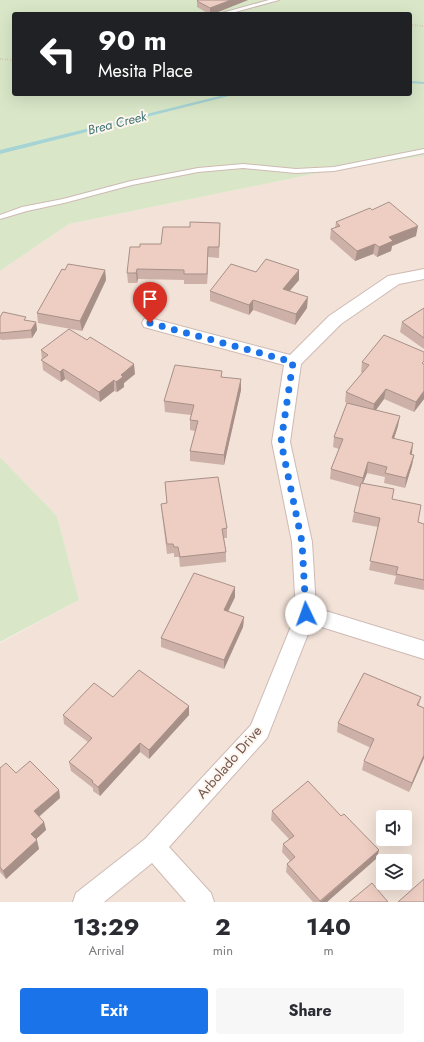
<!DOCTYPE html>
<html lang="en">
<head>
<meta charset="utf-8">
<style>
	body { margin:0; font-family:Jost,sans-serif; background:#f7f7f7; color:#2b2b33; height:100vh; display:flex; flex-direction:column; font-size:15px; white-space:nowrap }
	* { box-sizing:border-box; margin:0 }
	p { font-size:13px; color:#7c7c81 }
	.icon { flex:none; width:22px; height:22px; fill:none; stroke:currentColor; stroke-width:2; stroke-linecap:round; stroke-linejoin:round }
	.map { position:relative; height:902px; overflow:hidden }
	.drawer { display:flex; flex-direction:column; background:#fff; flex:1 }
	.drawer>* { flex:none }
	.banner { position:absolute; left:12px; top:12px; width:400px; height:84px; border-radius:4px; box-shadow:0 4px 16px #0002; background:#202124; color:#fff; overflow:hidden }
	.buttons { position:absolute; left:376px; top:810px; display:grid; gap:8px }
	.buttons a { display:grid; place-items:center; width:36px; height:36px; border-radius:4px; background:#fff; box-shadow:0 4px 16px #0002; font-size:20px }
	.pin { position:absolute; display:grid; place-items:center; width:34px; height:34px; color:#fff; margin:-41px -17px; border-radius:50% 50% 50% 0; rotate:-45deg; box-shadow:0 0 4px #0007 }
	.pin .icon { rotate:45deg }
	.me { position:absolute; width:44px; margin:-22px; rotate:357deg; stroke-linejoin:round; filter:drop-shadow(0 0 3px #0008) }
	.turn { display:flex; align-items:center; gap:14px; height:84px; padding:0 20px; font-size:18px }
	.turn .icon { width:52px; height:52px; stroke-width:2.5 }
	.turn b { display:block; font-size:28px; line-height:34px }
	.eta { display:flex; justify-content:space-evenly; align-items:center; height:68px; text-align:center }
	.eta b { font-size:24px; font-weight:700; line-height:28px }
	.primary-button { display:flex; gap:8px; margin-top:auto; padding:8px 20px }
	.primary-button a { flex:1; height:46px; border-radius:4px; background:#1a73e8; color:#fff; font-size:16px; font-weight:700; line-height:46px; text-align:center }
	.primary-button a+a { background:#f7f7f7; color:#2b2b33 }
	.map>svg:first-child { display:block }
	.residential { fill:#f2e2d8; fill-rule:evenodd }
	.green { fill:#d9e7c8; fill-rule:evenodd }
	.lines { fill:none; stroke-linecap:round; stroke-linejoin:round }
	.stream { fill:#a6d3d4; fill-rule:evenodd }
	.lane-casing { stroke:#cebab3; stroke-width:2 }
	.street-casing { stroke:#cebab3; stroke-width:2 }
	.path { stroke:#d3b1a6; stroke-width:2; stroke-dasharray:0.5 2; stroke-linecap:butt }
	.lane { fill:#fff; fill-rule:evenodd }
	.street { fill:#fff; fill-rule:evenodd }
	.wall { fill:#cdb1a8 }
	.shaded-wall { fill:#a79088 }
	.building { fill:#eecec3; stroke:#a79088 }
	.route { stroke:#1a73e8; stroke-width:7; stroke-dasharray:0 12.6 }
	.labels { text-anchor:middle; dominant-baseline:central; stroke-width:4; stroke-linejoin:round; paint-order:stroke }
	.far-water-label { font-size:13px; font-style:italic; fill:#437676; stroke:#fdf6ef }
	.street-label { font-size:14px; fill:#73564f; stroke:#fdf6ef }
</style>
</head>
<body>
<div class="map">
<svg width="424" height="902" viewBox="0 0 424 902">
	<rect width="100%" height="100%" fill="#fbf1e9"/>
	<path class="residential" d="M424,156v746h-424v-259l79,-43 -22,-84 -57,-59v-186l69,-47 254,-52zM383,817h22v22h-22zM383,861h22v22h-22z"/>
	<path class="green" d="M0,0h424v156l-101,16 -254,52 -69,47zM14,14h396v80h-396z
		M0,457l57,59 22,84 -79,42z"/>
	<g class="lines">
		<path class="stream" d="M410,81l14,1v2l-14,-1z
			M228,94h9l-237,60v-4z"/>
		<g class="lane-casing">
			<path id="lane" d="M269,0h10l-51,14 -6,-1z
				M424,149v4l-90,18 -38,2 -53,-5 -45,4 -66,13 -68,18 -37,8 -27,8v-4l22,-8 41,-8 68,-18 67,-13 45,-4 53,5 38,-2z"/>
		</g>
		<g class="street-casing">
			<path id="street" d="M424,269v10l-25,5 -58,40 -40,40 -11,78 22,100 4,66 108,33v18l-112,-35 -45,114 -98,109 42,46 3,9h-28l-34,-39 -48,39h-31l3,-9 69,-54 106,-114 45,-111 -4,-72 -20,-100 12,-77 -140,-38 -2,-4 2,-4 6,-1 140,37 39,-39 59,-40z"/>
		</g>
		<path class="path" d="M410,25l14,1
			M0,59l14,1"/>
		<use href="#lane" class="lane"/>
		<use href="#street" class="street"/>
	</g>
	<path class="wall" d="M248,0l-35,14h-4l-12,-7v-6z
		M372,210l44,26 -24,10 -1,5 -14,6 -4,-3 -18,7 -25,-22 1,-10 4,-1 1,-6z
		M220,223l-1,35 -11,-1 -1,27h-23v-4l-46,-1 -1,4h-9l-1,-10 13,-26 21,-3 29,-17z
		M65,270h40l1,10 -24,51 -44,-8 -1,-10z
		M256,272l43,8 -10,11 18,17 -12,17 -42,-15 -4,5 -39,-14v-10z
		M424,308v41l-24,-17 2,-10z
		M0,317l36,5 1,8 -5,8 -30,2 -2,-1z
		M384,335l40,64 -10,13 -30,-13 -8,11 22,16 -4,12 17,16 3,1 -2,10 -7,23 -21,-5 1,-6 -18,-4 -4,10 29,16 26,23 6,2v66l-30,-6 2,-8 -27,-6 9,-43 -26,-5 2,-10 6,-25 -30,-8 1,-10 8,-20 -6,-2 1,-10 13,-34 -2,-1 1,-10 16,-19 -1,-1 1,-10z
		M41,350l94,24 -11,9v4l-7,5 -3,-1 -14,11 -35,-23 -4,3 -18,-12z
		M222,377l19,13 -17,75 -34,-4v-10l5,-20 -5,-1v-10l1,-5 -26,-3 -1,-11z
		M165,482l62,46v10h-3l2,14v10l-46,5 -1,-10h-5v-4l-7,1 -5,-40 -1,-10h6z
		M235,597l-7,14 16,6 -1,10 -19,42 -63,-22v-9z
		M421,697l-2,8 5,53 -15,34 -47,-22 2,-9 7,-13 -34,-16 1,-9z
		M189,706v9l-40,44 -9,-7 -40,44 -7,-5v-3l-22,-17 -2,-9 19,-20 -24,-18 -1,-9z
		M0,768l16,5 43,17 1,8 -21,19 5,5 2,8 -10,9 3,10 -33,30 -6,-7z
		M272,811l69,5 38,34 -2,8 -50,44h-14l-27,-30 1,-8 3,-3 -8,-9 1,-8 6,-5 -18,-19z"/>
	<path class="shaded-wall" d="M231,0h17l-35,14h-3v-6z
		M418,226l-2,10 -24,10 -1,5 -14,6 2,-10 10,-10z
		M375,244l-2,10 -18,7 2,-10z
		M208,247v10l-1,27v-10z
		M137,269l1,10 -1,4 -1,-10z
		M105,270l1,10 -24,51 -2,-10z
		M299,270v10l-16,19v-10z
		M308,297l-1,11 -12,17 1,-11z
		M253,300v10l-4,5v-10z
		M36,322l1,8 -5,8 -1,-8z
		M134,364l1,10 -11,9v4l-7,5 -1,-10 5,-7z
		M63,369l2,10 -4,3 -1,-10z
		M241,379v11l-17,75v-10z
		M114,380v11l-14,11 -1,-10z
		M386,389l-2,10 -11,15 1,-10z
		M424,391v8l-10,13 2,-10z
		M400,416l-2,10 -7,22 1,-10z
		M413,443l-1,10 -4,11 2,-10z
		M414,455l-2,10 -7,23 1,-10z
		M368,462l-1,11 -6,15 2,-10z
		M235,587v10l-11,23v-10z
		M244,617l-1,10 -19,42v-9z
		M189,706v9l-40,44v-9z
		M140,743v9l-40,44 -2,-9z
		M424,755v3l-15,34 3,-9z
		M59,790l1,8 -24,21 -2,-8z
		M44,822l2,8 -13,12 -2,-8z
		M37,840l2,9 -33,30 -3,-8z
		M379,850l-2,8 -50,44h-7z"/>
	<path class="building" d="M198,0h33l-21,8 -13,-7z
		M389,202l29,24 -29,11 4,4 -14,6 -4,-3 -18,7 -26,-22 9,-3 -4,-4 34,-14 2,2z
		M190,222l30,1 -1,24h-11l-1,27h-23v-4l-47,-1 -1,4h-9l3,-26h10v-3h21l2,-17h27z
		M266,259l33,11 -16,19 25,8 -12,17 -43,-14 -4,5 -39,-14 21,-27 25,8z
		M68,264l37,6 -25,51 -43,-8 25,-44 3,1z
		M424,308v30l-22,-16z
		M3,312l23,5 -2,3 12,2 -5,8 -30,3h-1v-16z
		M69,329l18,11 3,-3 44,27 -13,11 2,2 -7,5 -2,-2 -15,12 -36,-23 -3,3 -19,-12 7,-5 -7,-5z
		M384,335l40,17v9l-2,2 2,1v27l-8,11 -30,-13 -12,15 -28,-12 23,-27 -7,-3z
		M175,365l47,6 -1,6 20,2 -17,76 -34,-4 8,-30 -8,-1 4,-15 -30,-4z
		M347,403l53,13 -8,22 21,5 -3,11 4,1 -8,23 -21,-5 2,-6 -19,-5 -5,16 -32,-9 12,-30 -9,-2z
		M218,477l9,51 -5,1 4,23 -46,5 -2,-10h-4l-1,-3h-6l-6,-40 6,-1 -2,-21z
		M361,483l33,6 -2,10 29,6 -3,17 6,2v56l-28,-6 2,-7 -28,-6 10,-43 -26,-6z
		M194,573l41,14 -11,23 20,7 -20,43 -63,-22z
		M139,670l50,36 -40,44 -9,-7 -42,44 -6,-5 1,-1 -24,-19 23,-24 -29,-23 31,-32 19,14z
		M364,673l57,24 -4,8 7,3v47l-12,28 -48,-22 10,-22 -36,-16z
		M30,761l29,29 -25,21 10,11 -13,12 6,6 -34,31 -3,-4v-99l6,-5 10,10z
		M308,781l33,35 3,-2 35,36 -59,51 -33,-37 8,-7 -12,-13 11,-8 -22,-25z
		M424,879v23h-26z
		M372,883l16,19h-39z"/>
	<g class="lines">
		<path class="route" d="M150,323l143,39 -12,80 21,100 4,72"/>
	</g>
	<g class="labels">
		<g class="far-water-label">
			<text transform="translate(117 123) rotate(-14)">Brea Creek</text>
		</g>
		<g class="street-label">
			<text transform="translate(229 762) rotate(-49)">Arbolado Drive</text>
		</g>
	</g>
</svg>
<div class="buttons">
<a><svg class="icon" aria-label="sound" viewBox="0 0 24 24"><path d="M4 9h4l5-4v14l-5-4H4zM17 9q2 3 0 6"/></svg></a>
<a><svg class="icon" aria-label="layers" viewBox="0 0 24 24"><path d="M12 4l9 5-9 5-9-5zM3 14l9 5 9-5"/></svg></a>
</div>
<div class="pin" style="left:150px;top:323px;background:#d93025"><svg class="icon" aria-label="arrive" viewBox="0 0 24 24"><path d="M6 21V4h12l-3 4 3 4H6"/></svg></div>
<svg class="me" style="left:306px;top:614px" viewBox="-20 -20 40 40"><circle r="19" fill="#fff"/><path d="M0-13L10 11 0 6-10 11z" fill="#1a73e8"/></svg>
<div class="banner">
<div class="turn"><svg class="icon" aria-label="left" viewBox="0 0 24 24"><path d="M17 20v-9H6M10 6l-5 5 5 5"/></svg><div><b>90 m</b>Mesita Place</div></div>
</div>
</div>
<section class="drawer">
<div class="eta">
<div><b>13:29</b><p>Arrival</p></div>
<div><b>2</b><p>min</p></div>
<div><b>140</b><p>m</p></div>
</div>
<div class="primary-button"><a>Exit</a><a>Share</a></div>
</section>
</body>
</html>
